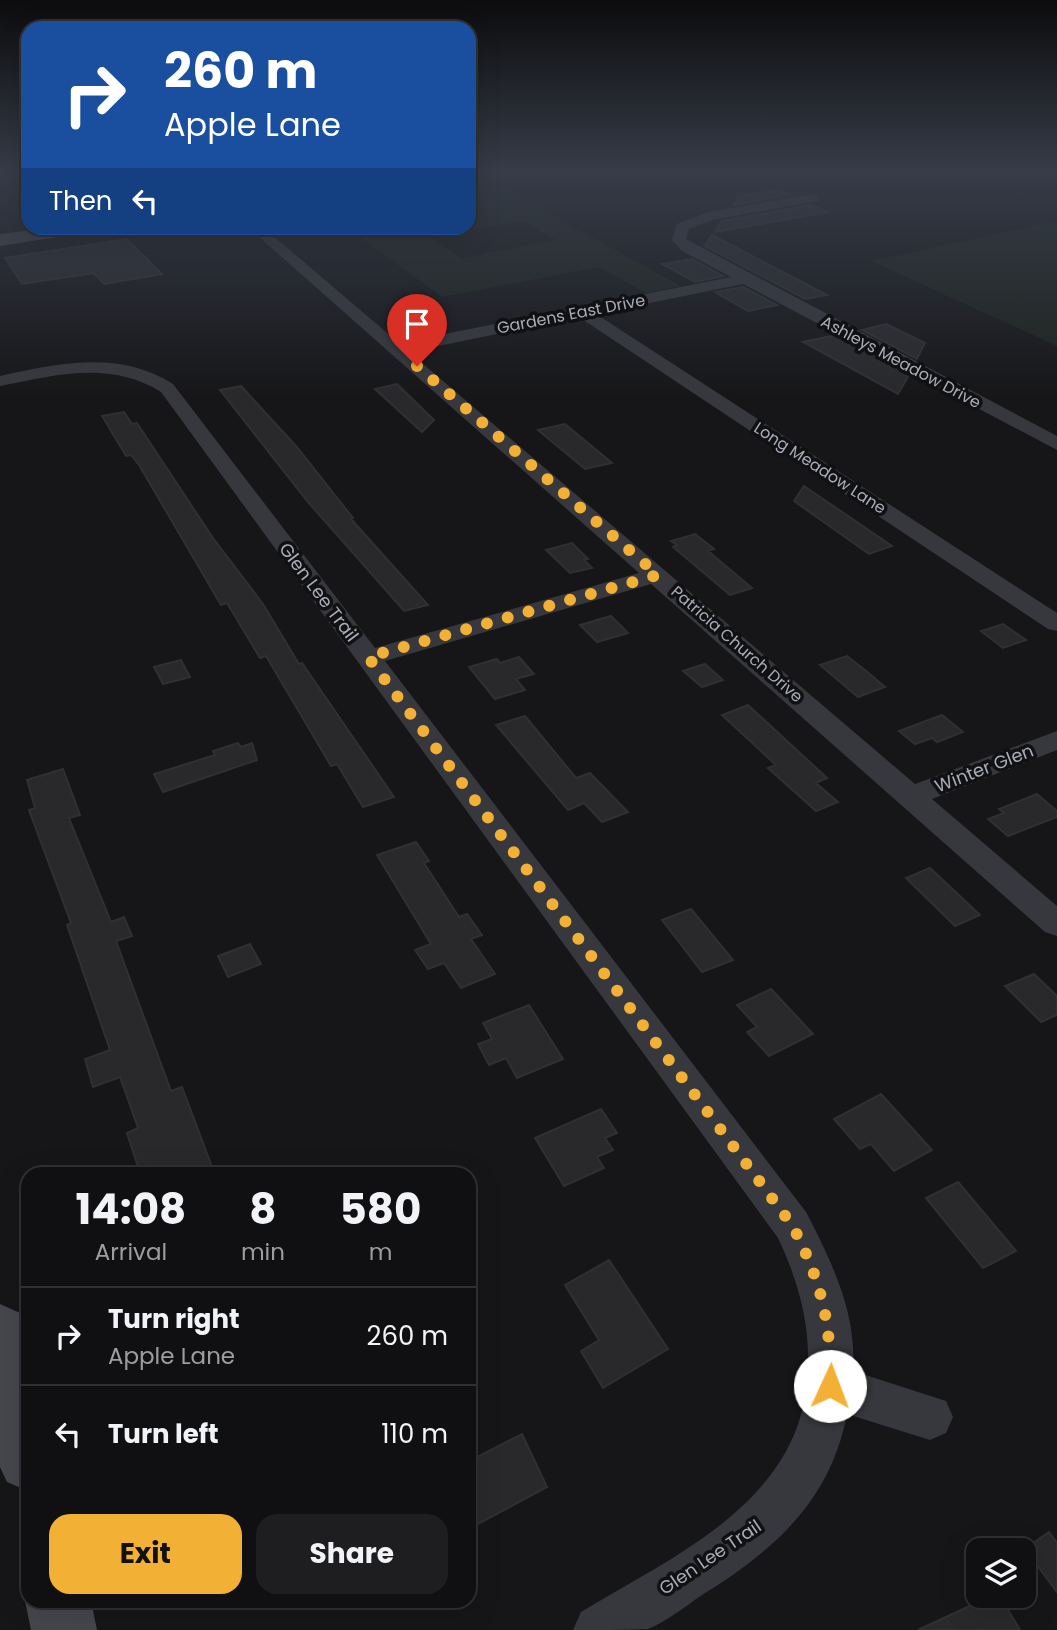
<!DOCTYPE html>
<html lang="en">
<head>
<meta charset="utf-8">
<style>
	body { margin:0; font-family:Poppins,sans-serif; background:#1e1e20; color:#f1f3f6; height:100vh; display:flex; flex-direction:column; font-size:26px; white-space:nowrap }
	* { box-sizing:border-box; margin:0 }
	p { font-size:23px; color:#9c9d9f }
	.icon { flex:none; width:38px; height:38px; fill:none; stroke:currentColor; stroke-width:2; stroke-linecap:round; stroke-linejoin:round }
	.map { position:relative; flex:1; overflow:hidden }
	.side { position:absolute; left:21px; top:1167px; width:455px; height:441px; display:flex; flex-direction:column; background:#101012; border-radius:21px; box-shadow:0 7px 28px #0002,0 0 0 2px #303032 }
	.side>* { flex:none }
	.banner { position:absolute; left:21px; top:21px; width:455px; height:214px; border-radius:21px; box-shadow:0 7px 28px #0002,0 0 0 2px #303032; background:#1a4fa0; color:#fff; overflow:hidden }
	.buttons { position:absolute; left:966px; top:1538px; display:grid; gap:14px }
	.buttons a { display:grid; place-items:center; width:70px; height:70px; border-radius:14px; background:#101012; box-shadow:0 7px 28px #0002,0 0 0 2px #303032; font-size:35px }
	.pin { position:absolute; display:grid; place-items:center; width:60px; height:60px; color:#fff; margin:-72px -30px; border-radius:50% 50% 50% 0; rotate:-45deg; box-shadow:0 0 7px #0007 }
	.pin .icon { rotate:45deg }
	.me { position:absolute; width:77px; margin:-38px; rotate:2deg; stroke-linejoin:round; filter:drop-shadow(0 0 5px #0008) }
	.turn { display:flex; align-items:center; gap:24px; height:147px; padding:0 28px; font-size:32px }
	.turn .icon { width:91px; height:91px; stroke-width:2.5 }
	.turn b { display:block; font-size:49px; line-height:60px }
	.then { display:flex; align-items:center; height:66px; padding:0 28px; background:#0003; gap:14px; font-size:26px }
	.eta { display:flex; justify-content:space-evenly; align-items:center; height:119px; text-align:center }
	.eta b { font-size:42px; font-weight:700; line-height:49px }
	.cta { display:flex; gap:14px; margin-top:auto; padding:14px 28px }
	.cta a { flex:1; height:80px; border-radius:21px; background:#f2b134; color:#111; font-size:28px; font-weight:700; line-height:80px; text-align:center }
	.cta a+a { background:#1e1e20; color:#f1f3f6 }
	ul { padding:0; list-style:none }
	li { display:flex; align-items:center; gap:21px; height:98px; padding:0 28px; border-top:2px solid #303032 }
	li div { flex:1 }
	li b { display:block; font-size:26px }
	li em { font-style:normal }
	.map>svg:first-child { display:block }
	.green { fill:#1c231d }
	.building { fill:#29292c; stroke:#303034; stroke-width:2 }
	.lines { fill:none; stroke-linecap:round; stroke-linejoin:round }
	.street { fill:#37383d; fill-rule:evenodd }
	.secondary { fill:#45474d; fill-rule:evenodd }
	.route { stroke:#f2b134; stroke-width:12; stroke-dasharray:0 21.6 }
	.labels { text-anchor:middle; dominant-baseline:central; stroke-width:7; stroke-linejoin:round; paint-order:stroke }
	.far-street-label { font-size:16px; fill:#a8adb8; stroke:#111113 }
	.street-label { font-size:18px; fill:#a8adb8; stroke:#111113 }
</style>
</head>
<body>
<div class="map">
<svg width="1057" height="1630" viewBox="0 0 1057 1630">
	<rect width="100%" height="100%" fill="#161618"/>
	<path class="green" d="M908,170h92l-60,11z
		M473,172l208,114 -35,7 -47,-26 -157,30 -94,-69h68l45,30 95,-18 -33,-19 -53,9 -4,-2h3v-55z
		M1057,221v125l-186,-85z"/>
	<path class="building" d="M776,190l13,5 -56,10 6,-9z
		M811,205l18,7 -114,20 7,-11z
		M712,235l115,60 -22,4 -100,-53z
		M127,239l35,35 -58,10 -10,-11 -72,11 -17,-26z
		M692,259l31,17 -28,6 -33,-18z
		M743,287l34,18 -29,6 -33,-19z
		M886,324l39,19 -8,16 -55,-29z
		M835,335l74,40 -11,19 -95,-52z
		M397,384l37,36 -12,12 -47,-43z
		M241,386l55,60 57,72 -2,1 77,86 -24,6 -96,-109 -88,-112z
		M124,412l8,12 5,-1 76,115 50,66 36,60 3,-1 92,134 -31,10 -26,-43 -6,2 -65,-110 -6,2 -33,-55 -6,2 -82,-140 -8,-10 -5,1 -24,-40z
		M565,424l47,39 -27,6 -47,-39z
		M804,486l88,60 -23,8 -75,-53z
		M695,534l19,15 -6,2 44,37 -22,7 -57,-48 4,-2 -6,-4z
		M572,543l16,16 -4,1 8,8 -22,5 -24,-23z
		M611,616l17,17 -31,9 -17,-17z
		M1003,624l23,16 -23,8 -22,-17z
		M847,656l18,14 20,17 -27,10 -38,-32z
		M519,657l15,17 -18,5 9,11 -30,9 -26,-32 28,-8 3,4z
		M181,660l9,17 -27,7 -9,-17z
		M705,664l18,16 -21,7 -19,-16z
		M748,705l79,73 -11,5 22,19 -22,9 -48,-43 8,-3 -54,-50z
		M942,715l21,17 -26,10 -5,-4 -17,6 -16,-13z
		M525,716l51,62 14,-5 38,39 -26,10 -18,-19 -16,7 -72,-85z
		M238,743l3,4 11,-4 5,17 -94,32 -9,-18 61,-19 -2,-4z
		M63,769l17,46 -11,3 42,104 13,-5 8,19 -16,5 55,150 11,-4 30,80 -18,7h-42l-3,-9 -10,5 -12,-37 11,-5 -18,-51 -27,10 -8,-28 25,-9 -43,-125 4,-2 -42,-113 6,-2 -8,-28z
		M1037,794l20,17v6l-49,19 -20,-17 16,-6 -5,-4z
		M416,842l13,19 -5,2 35,54 8,-3 15,21 -11,4 24,35 -34,14 -17,-25 -16,6 -13,-19 16,-6 -54,-89z
		M930,868l50,47 -25,11 -49,-48z
		M691,909l42,51 -31,12 -40,-52z
		M250,944l11,20 -33,13 -10,-21z
		M1034,974l23,22v19l-16,7 -36,-36z
		M771,989l42,45 -44,22 -22,-24 10,-5 -20,-22z
		M529,1005l34,54 -46,19 -11,-20 -17,7 -11,-21 14,-5 -9,-16z
		M881,1094l51,56 -38,21 -23,-27 -11,5 -26,-30z
		M601,1109l16,24 -12,5 8,12 -16,7 7,11 -40,18 -29,-48z
		M958,1182l58,69 -33,17 -57,-70z
		M609,1260l59,89 -65,39 -22,-37 18,-11 -34,-55z
		M522,1434l25,53 -71,38 -7,-16v-48z
		M1049,1532l8,11v49l-32,-43z
		M991,1596h9l20,34h-102z"/>
	<g class="lines">
		<path class="street" d="M812,194l7,4 -2,3 -105,19 -23,9 -3,10 371,197v14l-314,-166 -147,30 461,299v18l-9,-2 -469,-312 -170,35 506,432 142,-53v19l-125,49 125,107v30l-12,-4 -394,-348 -266,77 421,551c26,50 51,101 47,159l93,30 7,16 -7,16 -16,7 -83,-26c-17,88 -73,136 -145,181 -16,11 -36,27 -54,34 -16,1 -56,1 -75,1l8,-18c92,-56 215,-108 226,-230 5,-52 -7,-97 -29,-144l-617,-846c-51,-32 -106,-17 -161,-6v-10c60,-13 119,-26 173,8l202,264 264,-75 -390,-345h15l135,115 332,-66 -49,-26 -10,-11 5,-16 32,-12z"/>
		<path class="secondary" d="M469,170h10l-10,5z
			M48,228h44l-9,5 -83,13v-12z
			M0,1304l20,9 8,19v159l-21,-9 -7,-15z
			M28,1594v7h63l6,29h-66l-6,-29z"/>
	</g>
	<linearGradient id="sky" x2="0" y2="1"><stop stop-color="#0c0c0d"/><stop offset="0.43" stop-color="#363c48"/><stop offset="1" stop-color="#363c48" stop-opacity="0"/></linearGradient>
	<rect width="1057" height="398" fill="url(#sky)"/>
	<g class="lines">
		<path class="route" d="M417,366l241,209 -290,82 424,568c29,55 40,99 38,161"/>
	</g>
	<g class="labels">
		<g class="far-street-label">
			<text transform="translate(571 314) rotate(-11)">Gardens East Drive</text>
			<text transform="translate(901 362) rotate(28)">Ashleys Meadow Drive</text>
			<text transform="translate(820 468) rotate(33)">Long Meadow Lane</text>
			<text transform="translate(737 644) rotate(41)">Patricia Church Drive</text>
		</g>
		<g class="street-label">
			<text transform="translate(319 592) rotate(53)">Glen Lee Trail</text>
			<text transform="translate(984 768) rotate(-21)">Winter Glen</text>
			<text transform="translate(710 1557) rotate(-34)">Glen Lee Trail</text>
		</g>
	</g>
</svg>
<div class="buttons">
<a><svg class="icon" aria-label="layers" viewBox="0 0 24 24"><path d="M12 4l9 5-9 5-9-5zM3 14l9 5 9-5"/></svg></a>
</div>
<div class="pin" style="left:417px;top:366px;background:#d93025"><svg class="icon" aria-label="arrive" viewBox="0 0 24 24"><path d="M6 21V4h12l-3 4 3 4H6"/></svg></div>
<svg class="me" style="left:830px;top:1386px" viewBox="-20 -20 40 40"><circle r="19" fill="#fff"/><path d="M0-13L10 11 0 6-10 11z" fill="#f2b134"/></svg>
<div class="banner">
<div class="turn"><svg class="icon" aria-label="right" viewBox="0 0 24 24"><path d="M7 20v-9h11M14 6l5 5-5 5"/></svg><div><b>260 m</b>Apple Lane</div></div>
<div class="then">Then<svg class="icon" aria-label="left" viewBox="0 0 24 24"><path d="M17 20v-9H6M10 6l-5 5 5 5"/></svg></div>
</div>
<section class="side">
<div class="eta">
<div><b>14:08</b><p>Arrival</p></div>
<div><b>8</b><p>min</p></div>
<div><b>580</b><p>m</p></div>
</div>
<ul>
<li><svg class="icon" aria-label="right" viewBox="0 0 24 24"><path d="M7 20v-9h11M14 6l5 5-5 5"/></svg><div><b>Turn right</b><p>Apple Lane</p></div><em>260 m</em></li>
<li><svg class="icon" aria-label="left" viewBox="0 0 24 24"><path d="M17 20v-9H6M10 6l-5 5 5 5"/></svg><div><b>Turn left</b></div><em>110 m</em></li>
</ul>
<div class="cta"><a>Exit</a><a>Share</a></div>
</section>
</div>
</body>
</html>
